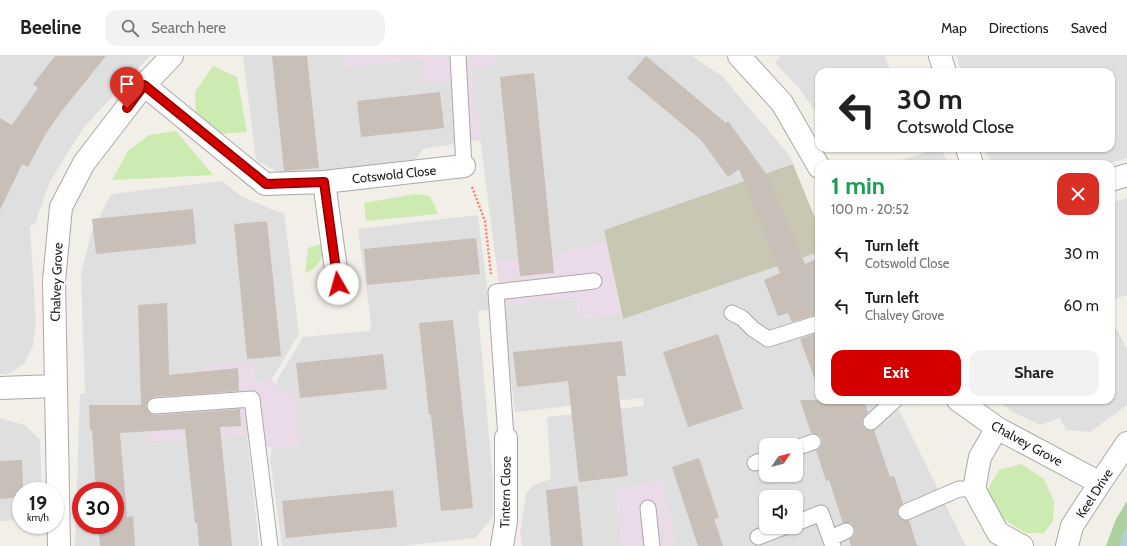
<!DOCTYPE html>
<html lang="en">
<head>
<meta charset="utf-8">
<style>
	body { margin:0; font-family:Cabin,sans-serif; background:#f2f2f2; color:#202124; height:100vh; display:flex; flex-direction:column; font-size:15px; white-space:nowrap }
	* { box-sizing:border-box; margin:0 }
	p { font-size:13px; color:#757577 }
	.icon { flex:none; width:22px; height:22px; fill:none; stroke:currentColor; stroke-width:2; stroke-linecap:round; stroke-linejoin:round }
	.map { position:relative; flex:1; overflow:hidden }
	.panel { position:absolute; left:815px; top:104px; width:300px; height:244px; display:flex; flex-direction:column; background:#fff; border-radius:12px; box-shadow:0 1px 3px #0004 }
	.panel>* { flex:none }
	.hud { position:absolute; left:815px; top:12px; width:300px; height:84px; border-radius:12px; box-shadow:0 1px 3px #0004; background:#fff; color:#202124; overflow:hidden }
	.needle { width:26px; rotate:55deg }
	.buttons { position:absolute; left:759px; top:382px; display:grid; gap:8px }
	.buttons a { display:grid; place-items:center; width:44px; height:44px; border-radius:8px; background:#fff; box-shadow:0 1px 3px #0004; font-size:20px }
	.speed { position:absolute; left:12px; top:426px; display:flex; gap:8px; font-size:20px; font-weight:700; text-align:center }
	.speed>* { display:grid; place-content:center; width:52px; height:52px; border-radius:50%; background:#fff; box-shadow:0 1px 3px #0004; line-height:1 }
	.speed small { font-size:10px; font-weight:400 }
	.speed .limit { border:6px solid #d22; background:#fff; color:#111 }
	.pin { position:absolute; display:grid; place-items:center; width:34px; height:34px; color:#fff; margin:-41px -17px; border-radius:50% 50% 50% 0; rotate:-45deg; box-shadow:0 0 4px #0007 }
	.pin .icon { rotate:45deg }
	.me { position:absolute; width:44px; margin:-22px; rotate:353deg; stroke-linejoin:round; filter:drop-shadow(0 0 3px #0008) }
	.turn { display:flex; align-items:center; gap:14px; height:84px; padding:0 16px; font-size:18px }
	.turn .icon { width:52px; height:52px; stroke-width:2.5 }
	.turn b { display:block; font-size:28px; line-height:34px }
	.round { display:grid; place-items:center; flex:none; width:42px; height:42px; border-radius:12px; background:#f2f2f2 }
	.overview { display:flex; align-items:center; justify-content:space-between; height:68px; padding:0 16px }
	h1 { font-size:24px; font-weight:700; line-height:30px; color:#1e9e55 }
	.cta { display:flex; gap:8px; margin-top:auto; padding:8px 16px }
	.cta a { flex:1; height:46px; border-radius:12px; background:#d40000; color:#fff; font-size:16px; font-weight:700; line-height:46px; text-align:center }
	.cta a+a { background:#f2f2f2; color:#202124 }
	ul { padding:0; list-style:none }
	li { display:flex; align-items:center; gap:12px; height:52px; padding:0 16px }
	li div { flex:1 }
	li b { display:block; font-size:15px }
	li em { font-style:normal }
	header { display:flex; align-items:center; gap:24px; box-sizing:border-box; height:56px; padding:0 20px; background:#fff; border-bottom:1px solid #e0e0e0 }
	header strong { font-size:19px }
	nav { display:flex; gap:22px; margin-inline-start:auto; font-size:14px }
	.search { width:280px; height:36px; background:#f2f2f2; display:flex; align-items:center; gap:10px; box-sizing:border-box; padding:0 14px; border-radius:12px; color:#757577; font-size:15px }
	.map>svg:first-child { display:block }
	.residential { fill:#e0dfdf; fill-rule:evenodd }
	.industrial { fill:#ebdbe8 }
	.construction { fill:#c7c7b4 }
	.grass { fill:#cdebb0 }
	.forest { fill:#add19e }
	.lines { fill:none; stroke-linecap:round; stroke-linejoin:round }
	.stream { stroke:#aad3df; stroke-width:8 }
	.building { fill:#c7bfb8 }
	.lane-casing { stroke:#a9a9a9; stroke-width:17 }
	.street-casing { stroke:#a9a9a9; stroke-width:24 }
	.path { stroke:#fa8072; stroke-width:2.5; stroke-dasharray:2 2; stroke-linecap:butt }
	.lane { stroke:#fff; stroke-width:15 }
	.street { stroke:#fff; stroke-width:22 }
	.route-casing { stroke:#8a0000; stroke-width:10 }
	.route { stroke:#d40000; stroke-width:7 }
	.labels { text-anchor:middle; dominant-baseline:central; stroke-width:3.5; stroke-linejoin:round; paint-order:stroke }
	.street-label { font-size:13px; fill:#222; stroke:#fff }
</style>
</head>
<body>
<header>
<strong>Beeline</strong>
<div class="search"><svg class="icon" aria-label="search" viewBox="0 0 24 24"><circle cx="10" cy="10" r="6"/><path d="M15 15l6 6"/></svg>Search here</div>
<nav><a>Map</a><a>Directions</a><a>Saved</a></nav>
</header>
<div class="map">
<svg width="1127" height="490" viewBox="0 0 1127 490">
	<rect width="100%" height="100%" fill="#f2efe9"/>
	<path class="residential" d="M0,0h150l-66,71 -34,54 -15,43 -5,2 6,95 -3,25 -9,18 -16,10h-8z
		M243,0h101l2,11 78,-8 29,26 8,58 -38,6 -7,10 -55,8 -77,8 -28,-15z
		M493,0h199l31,21 66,78 4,9 -189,66 3,13 -35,6v3l-76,10 -25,-194 23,-3z
		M780,0h105l6,16h-72v45l-20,-29 -24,-25z
		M957,0h170v102l-19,6h-117l-6,-16h126v-76h-150z
		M941,92l7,16h-61z
		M222,125l19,15 32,14 11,3 15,121 -27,45 -16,4 -3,-18h-50l1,26 -56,50 99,-6 12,111h-184l5,-152 5,-1 -4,-119 10,-40 20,-40zM81,435h34v34h-34z
		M1127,142v97l-16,5v-97z
		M478,159l12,94 -12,2 15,170v36l-18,21 -75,8h-118l-12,-88 2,-9 29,-4 -25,-52 -1,-9 28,-47 67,-6 1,-8 -13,-94z
		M819,196v148h75l72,146h-292l-1,-15 -12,-50 -45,9 6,56h-100l-2,-13 6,-39 7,-9 18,-6 -4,-62 97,-11 -1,-8 -128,14 -13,-106 74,-10 4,23 41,-6 2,6zM766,389h30v30h-30zM766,441h30v30h-30z
		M1111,263l16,30v56l-37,27 -24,-2 -6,-12 -20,7 -29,-14 -13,-11h113z
		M0,362l24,7 16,14 2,52h-21v29l-21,1z"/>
	<path class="industrial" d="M344,0h149l1,9 -23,4 10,71 -20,3 -8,-58 -7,-6 -21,3 -1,-23 -78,8z
		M607,187l14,70 -41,6 -4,-23 -74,10 -6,-44 76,-10v-3z
		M253,308l3,19 16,-4 3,5 2,9 17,-1 7,53 -29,4 -25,-14 -99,6 -4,-49 60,-2 -1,-25z
		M661,425l12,50 1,15h-52l-6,-56z"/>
	<path class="construction" d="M793,108l26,64v24l-196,67 -19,-89z"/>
	<path class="grass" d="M213,10l24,11 10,55 -30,2 -21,-19 -1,-23z
		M176,75l37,44 -101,5 16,-29 21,-16z
		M415,138l15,2 8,18 -72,7 -2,-18z
		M327,186c-4,14 -7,26 -22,31l3,-25z
		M1021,408l23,15 10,23 -1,19 -9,12h-18l-17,-10 -14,-12 -7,-22 11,-19z"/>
	<path class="forest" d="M1127,445v28l-6,17h-15l10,-27z"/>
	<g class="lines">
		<path class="stream" d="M1124,490l3,-11"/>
	</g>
	<path class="building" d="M55,0h51l-45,56 -16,23 -17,32 -6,-3 -22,46v-92l12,7 26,-37 -5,-4z
		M272,0h35l12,112 -35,3z
		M646,0l80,67 2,-2 42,58 20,51 1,-1 14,35 14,-6v56l-27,8 -4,-9 -10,3 -14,-36 16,-7 -41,-104 -11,8 -27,-37 -74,-62z
		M534,17l20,200 -34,3 -20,-199z
		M440,36l4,36 -83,9 -4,-36z
		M193,153l3,35 -100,10 -4,-35z
		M267,165l14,135 -34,3 -13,-135z
		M476,182l4,36 -113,11 -3,-36z
		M167,247l2,72 69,-7 1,23 -85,6 -4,2 -3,3 -1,4 2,5 3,3 5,1 84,-6 1,17 -21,1 12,119h-33l-2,-23h-2l-10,-94 -65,4 7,84 6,-1 2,30h-35l-2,-21h17v-34h-19l-4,-61h-2l-1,-25h52l-3,-100z
		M453,264l20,188 -32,3 -10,-96h-2l-10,-92z
		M819,276v52l-2,1 -17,-46z
		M718,278l25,75 -55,18 -25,-75z
		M622,285l4,35h-9l11,100 -49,6 -11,-101 -51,6 -4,-35z
		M383,298l4,35 -87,9 -4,-35z
		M800,344h64l4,12 -5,7 -1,5 2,4 4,2h6l16,47 4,-1 9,27 -4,4 -2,4 1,4 3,4 8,1 8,26h-66l-2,-6 5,-4 1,-5 -1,-3 -3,-5h-8l-14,-43 -3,1 -10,-31 4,-2 2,-4v-5l-3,-4 -8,-2z
		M699,402l20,60 -5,1 9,27h-25l-26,-79z
		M22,404l1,31h-2v6l-21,2v-38z
		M577,430l6,60h-32l-5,-56z
		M393,434l4,37 -111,11 -4,-37z"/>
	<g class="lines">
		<g class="lane-casing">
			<path id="lane" d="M458,0l6,110
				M732,257l10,5 11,11 15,10 51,-16
				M155,350l97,-7 18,147
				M871,366l24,-22
				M506,382l-10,-146 98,-11
				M796,392l17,-6
				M755,407l11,-4
				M648,452l4,38
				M906,456l53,-23h15
				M796,467l25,-10 12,33
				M758,481l26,-10
				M831,482l15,-7"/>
		</g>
		<g class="street-casing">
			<path id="street" d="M739,0l43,47 37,64
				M940,0l5,16
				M144,29l121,99 59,-2 140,-16
				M967,92l5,16
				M1111,124l16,-5
				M324,126l14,102
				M0,332l55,-2
				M958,344l39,28 103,55
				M997,372l-17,29 -6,32 24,44 24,13
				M59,490l-5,-265 7,-74 23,-44 60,-78 28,-29
				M502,490l4,-25v-83
				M1067,490l5,-20 28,-43 27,-40"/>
		</g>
		<path class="path" d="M472,131l13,34 6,53"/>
		<use href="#lane" class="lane"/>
		<use href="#street" class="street"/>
	</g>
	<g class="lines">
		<g class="route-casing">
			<path id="route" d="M127,52l17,-23 122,99 58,-2 14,102"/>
		</g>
		<use href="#route" class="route"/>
	</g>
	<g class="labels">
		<g class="street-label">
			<text transform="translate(394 118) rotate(-6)">Cotswold Close</text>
			<text transform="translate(56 226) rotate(-88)">Chalvey Grove</text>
			<text transform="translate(1027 387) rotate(29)">Chalvey Grove</text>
			<text transform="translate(505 436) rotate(-89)">Tintern Close</text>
			<text transform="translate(1094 437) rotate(-57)">Keel Drive</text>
		</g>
	</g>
</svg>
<div class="buttons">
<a><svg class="needle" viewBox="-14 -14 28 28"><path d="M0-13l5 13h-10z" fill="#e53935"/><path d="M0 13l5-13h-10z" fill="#757577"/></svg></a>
<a><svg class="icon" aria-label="sound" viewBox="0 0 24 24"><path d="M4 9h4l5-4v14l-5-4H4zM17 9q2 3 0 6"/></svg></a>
</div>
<div class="speed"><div>19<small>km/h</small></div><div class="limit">30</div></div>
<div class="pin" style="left:127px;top:52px;background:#d93025"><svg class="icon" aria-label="arrive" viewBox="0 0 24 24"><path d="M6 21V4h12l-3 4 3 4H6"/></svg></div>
<svg class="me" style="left:338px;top:228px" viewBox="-20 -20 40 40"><circle r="19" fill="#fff"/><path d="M0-13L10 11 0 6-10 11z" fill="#d40000"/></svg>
<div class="hud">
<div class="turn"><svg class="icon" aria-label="left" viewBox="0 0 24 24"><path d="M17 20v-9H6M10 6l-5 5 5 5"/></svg><div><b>30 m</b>Cotswold Close</div></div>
</div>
<section class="panel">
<div class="overview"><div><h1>1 min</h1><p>100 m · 20:52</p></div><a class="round" style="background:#d93025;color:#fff"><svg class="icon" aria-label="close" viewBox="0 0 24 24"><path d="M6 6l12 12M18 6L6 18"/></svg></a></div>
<ul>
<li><svg class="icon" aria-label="left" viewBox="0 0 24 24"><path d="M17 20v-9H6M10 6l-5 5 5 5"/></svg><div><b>Turn left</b><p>Cotswold Close</p></div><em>30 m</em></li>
<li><svg class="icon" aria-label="left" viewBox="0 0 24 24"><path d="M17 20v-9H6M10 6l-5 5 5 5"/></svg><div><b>Turn left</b><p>Chalvey Grove</p></div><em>60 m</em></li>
</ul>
<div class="cta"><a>Exit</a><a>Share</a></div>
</section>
</div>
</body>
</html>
